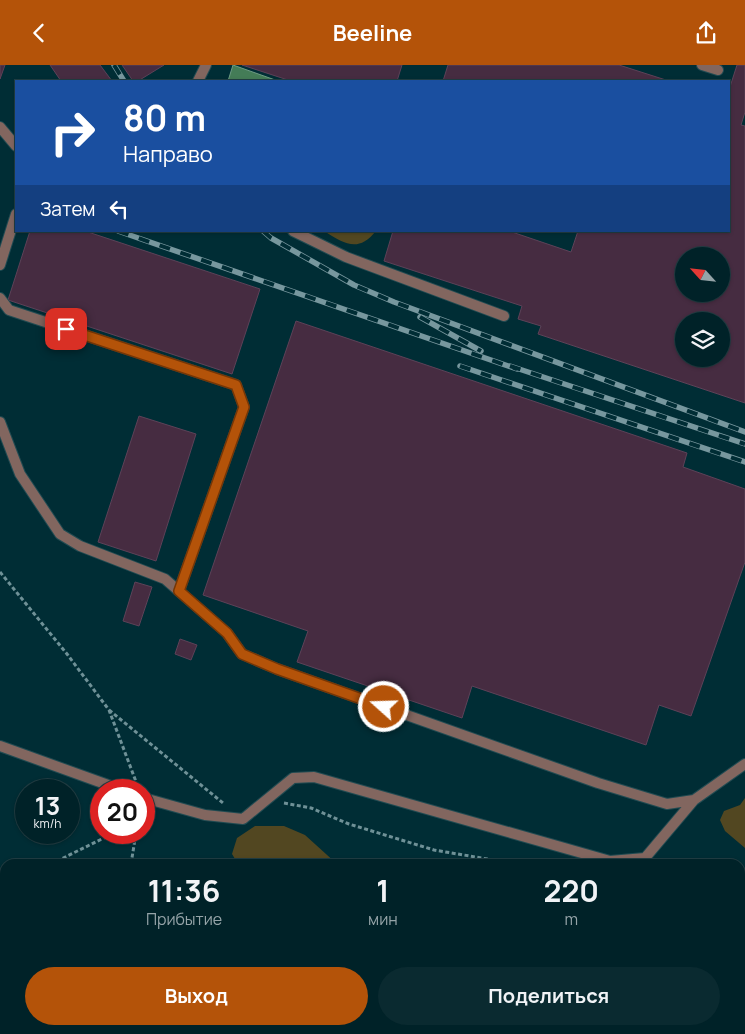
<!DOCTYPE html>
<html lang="ru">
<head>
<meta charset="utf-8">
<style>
	body { margin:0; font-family:Manrope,sans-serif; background:#0a2a30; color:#f1f3f6; height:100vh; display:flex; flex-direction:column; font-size:19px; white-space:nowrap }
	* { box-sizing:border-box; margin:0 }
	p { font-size:16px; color:#95a4a8 }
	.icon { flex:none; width:28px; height:28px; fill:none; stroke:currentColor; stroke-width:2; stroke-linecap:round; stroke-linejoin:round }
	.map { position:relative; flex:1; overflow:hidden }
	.side { position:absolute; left:0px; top:794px; width:745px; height:176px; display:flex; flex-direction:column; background:#002228; border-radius:15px 15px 0 0; box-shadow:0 1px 4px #0004,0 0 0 1px #223f45 }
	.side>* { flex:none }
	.hud { position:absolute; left:15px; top:15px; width:715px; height:152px; border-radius:0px; box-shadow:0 1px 4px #0004,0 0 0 1px #223f45; background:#1a4fa0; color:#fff; overflow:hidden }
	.needle { width:32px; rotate:297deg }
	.tools { position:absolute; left:675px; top:182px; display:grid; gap:10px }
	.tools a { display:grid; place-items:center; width:55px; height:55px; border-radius:50%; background:#002228; box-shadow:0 1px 4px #0004,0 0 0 1px #223f45; font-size:25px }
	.speed { position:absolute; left:15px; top:714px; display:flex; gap:10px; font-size:25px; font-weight:700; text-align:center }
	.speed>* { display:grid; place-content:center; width:65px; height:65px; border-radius:50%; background:#002228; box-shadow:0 1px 4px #0004,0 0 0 1px #223f45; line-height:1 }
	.speed small { font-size:12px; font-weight:400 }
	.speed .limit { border:8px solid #d22; background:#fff; color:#111 }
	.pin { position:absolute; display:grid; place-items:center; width:42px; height:42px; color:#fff; margin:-21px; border-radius:10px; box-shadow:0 2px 8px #0006 }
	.me { position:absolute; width:55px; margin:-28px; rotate:290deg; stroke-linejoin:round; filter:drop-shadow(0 0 4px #0008) }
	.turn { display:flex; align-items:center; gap:18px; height:105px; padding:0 25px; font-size:22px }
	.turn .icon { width:65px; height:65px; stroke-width:2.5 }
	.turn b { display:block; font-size:35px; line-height:42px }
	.then { display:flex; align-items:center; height:48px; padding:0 25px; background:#0003; gap:10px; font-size:19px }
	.eta { display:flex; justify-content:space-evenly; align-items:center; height:85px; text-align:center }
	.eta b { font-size:30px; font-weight:700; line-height:35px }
	.primary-button { display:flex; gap:10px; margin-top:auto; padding:10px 25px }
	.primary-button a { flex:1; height:58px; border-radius:30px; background:#b45309; color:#fff; font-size:20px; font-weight:700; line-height:58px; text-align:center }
	.primary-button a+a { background:#0a2a30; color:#f1f3f6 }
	header { display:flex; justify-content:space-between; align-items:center; height:65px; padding:0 25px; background:#b45309; color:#fff; font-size:22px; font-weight:700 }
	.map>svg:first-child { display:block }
	.green { fill:#524721 }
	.water { fill:#447c57; stroke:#6e9c84 }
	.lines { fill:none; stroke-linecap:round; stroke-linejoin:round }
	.stream { stroke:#6e9c84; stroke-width:5.5 }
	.building { fill:#462c41; stroke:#5d4258; fill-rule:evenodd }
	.lane-casing { stroke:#214b52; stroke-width:12 }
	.street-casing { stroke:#214b52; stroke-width:12 }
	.path { stroke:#6f9197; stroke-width:3; stroke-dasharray:4 2.5; stroke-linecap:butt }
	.lane { stroke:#82665f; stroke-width:10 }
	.street { stroke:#82665f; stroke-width:10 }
	.rail-casing { stroke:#77979e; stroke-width:5.5 }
	.rail { stroke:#002d35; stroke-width:4; stroke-dasharray:11; stroke-linecap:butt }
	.route-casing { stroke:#753606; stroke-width:12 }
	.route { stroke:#b45309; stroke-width:9 }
</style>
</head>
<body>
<header><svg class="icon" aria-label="back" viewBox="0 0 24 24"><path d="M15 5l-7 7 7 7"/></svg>Beeline<svg class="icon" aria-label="share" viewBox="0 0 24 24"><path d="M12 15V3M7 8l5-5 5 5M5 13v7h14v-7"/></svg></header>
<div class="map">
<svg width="745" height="969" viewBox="0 0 745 969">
	<rect width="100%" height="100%" fill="#002d35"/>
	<path class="green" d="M324,166h52c-18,22 -31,13 -52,0z
		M745,733v50l-20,-17 -5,-11 4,-9 16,-6z
		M255,761h29l21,9 32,29h-99l-6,-10 5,-16z
		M5,871v37l-5,1v-32z
		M740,876h5v93h-15l-18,-4h28z
		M176,965h197l-5,4h-189z"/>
	<path class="water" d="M233,0l45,16h-50z"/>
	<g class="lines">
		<path class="stream" d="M740,904h5"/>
	</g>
	<path class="building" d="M0,0h5l-5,14z
		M50,0h50l12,16h-51z
		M122,0h42l-26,16h-5z
		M242,0h160l-5,16h-106z
		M448,0h171l50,16h-226z
		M737,0h8v47l-4,13 4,1v277l-207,-69 3,-8 -23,-7 4,-13 -138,-45 9,-30h116l62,21 7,-21h151v-141zM684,191h37v38h-37zM684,256h37v38h-37z
		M30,166h55l175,58 -28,85 -224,-74z
		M296,256l391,132 -4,14 62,22v73l-54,154 -32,-11 -13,40 -174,-59 -10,32 -165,-56 11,-31 -105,-36z
		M139,351l57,18 -40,127 -58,-19z
		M135,517l17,5 -13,39 -16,-5z
		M180,574l17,6 -6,15 -16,-6z
		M568,965h7l1,3 -7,1z
		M582,965h16l-15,3z"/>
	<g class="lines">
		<g class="lane-casing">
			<path id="lane" d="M702,0l16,5
				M198,16l8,-16
				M0,62l16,19
				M293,166l53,26 158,59
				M0,200l16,-51
				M0,233l9,12 227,75 8,22 -65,184
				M0,357l20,52 40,60 20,12 85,33 62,54 15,21 35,15 321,114 69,21 27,-4
				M0,681l122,44
				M144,733l61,17 38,4 50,-41 21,-1 296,84 35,-3 49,-58 51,-36
				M91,969v-4"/>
		</g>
		<g class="street-casing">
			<path id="street" d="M512,969l4,-4"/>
		</g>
		<path class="path" d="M0,507l67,82 42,56 29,77
			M109,645l114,93
			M284,738l27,5 38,16 85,26 83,14
			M51,799l63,-31
			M131,799l5,-31
			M740,814h5
			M0,824l5,-2
			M740,842h5
			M0,892l5,-2"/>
		<use href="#lane" class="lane"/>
		<use href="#street" class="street"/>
		<g class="rail-casing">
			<path id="rail" d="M114,0l10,16
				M118,166l399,138
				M263,166l8,7 83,47 40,17 351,130
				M420,252l61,34
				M460,301l285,96
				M510,301l235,78"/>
		</g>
		<use href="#rail" class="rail"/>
	</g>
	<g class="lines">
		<g class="route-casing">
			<path id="route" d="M66,264l170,56 8,22 -65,184 48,42 15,21 35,15 107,38"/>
		</g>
		<use href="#route" class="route"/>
	</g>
</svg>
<div class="tools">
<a><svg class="needle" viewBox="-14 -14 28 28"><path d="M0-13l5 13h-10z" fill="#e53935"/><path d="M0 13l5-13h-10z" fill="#95a4a8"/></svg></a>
<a><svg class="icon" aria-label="layers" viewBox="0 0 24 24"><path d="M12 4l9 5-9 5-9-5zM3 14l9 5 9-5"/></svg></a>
</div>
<div class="speed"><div>13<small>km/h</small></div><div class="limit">20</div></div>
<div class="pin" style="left:66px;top:264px;background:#d93025"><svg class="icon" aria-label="arrive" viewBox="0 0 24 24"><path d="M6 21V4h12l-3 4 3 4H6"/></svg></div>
<svg class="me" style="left:384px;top:642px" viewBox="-20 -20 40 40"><circle r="17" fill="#b45309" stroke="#fff" stroke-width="3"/><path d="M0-11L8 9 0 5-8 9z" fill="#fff"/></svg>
<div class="hud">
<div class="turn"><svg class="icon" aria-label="right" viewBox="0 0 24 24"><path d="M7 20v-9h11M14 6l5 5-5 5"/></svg><div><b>80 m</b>Направо</div></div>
<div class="then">Затем<svg class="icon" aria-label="left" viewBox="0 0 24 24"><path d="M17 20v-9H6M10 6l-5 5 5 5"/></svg></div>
</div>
<section class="side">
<div class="eta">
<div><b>11:36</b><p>Прибытие</p></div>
<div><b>1</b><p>мин</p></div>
<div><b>220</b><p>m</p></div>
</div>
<div class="primary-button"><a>Выход</a><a>Поделиться</a></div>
</section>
</div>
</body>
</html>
